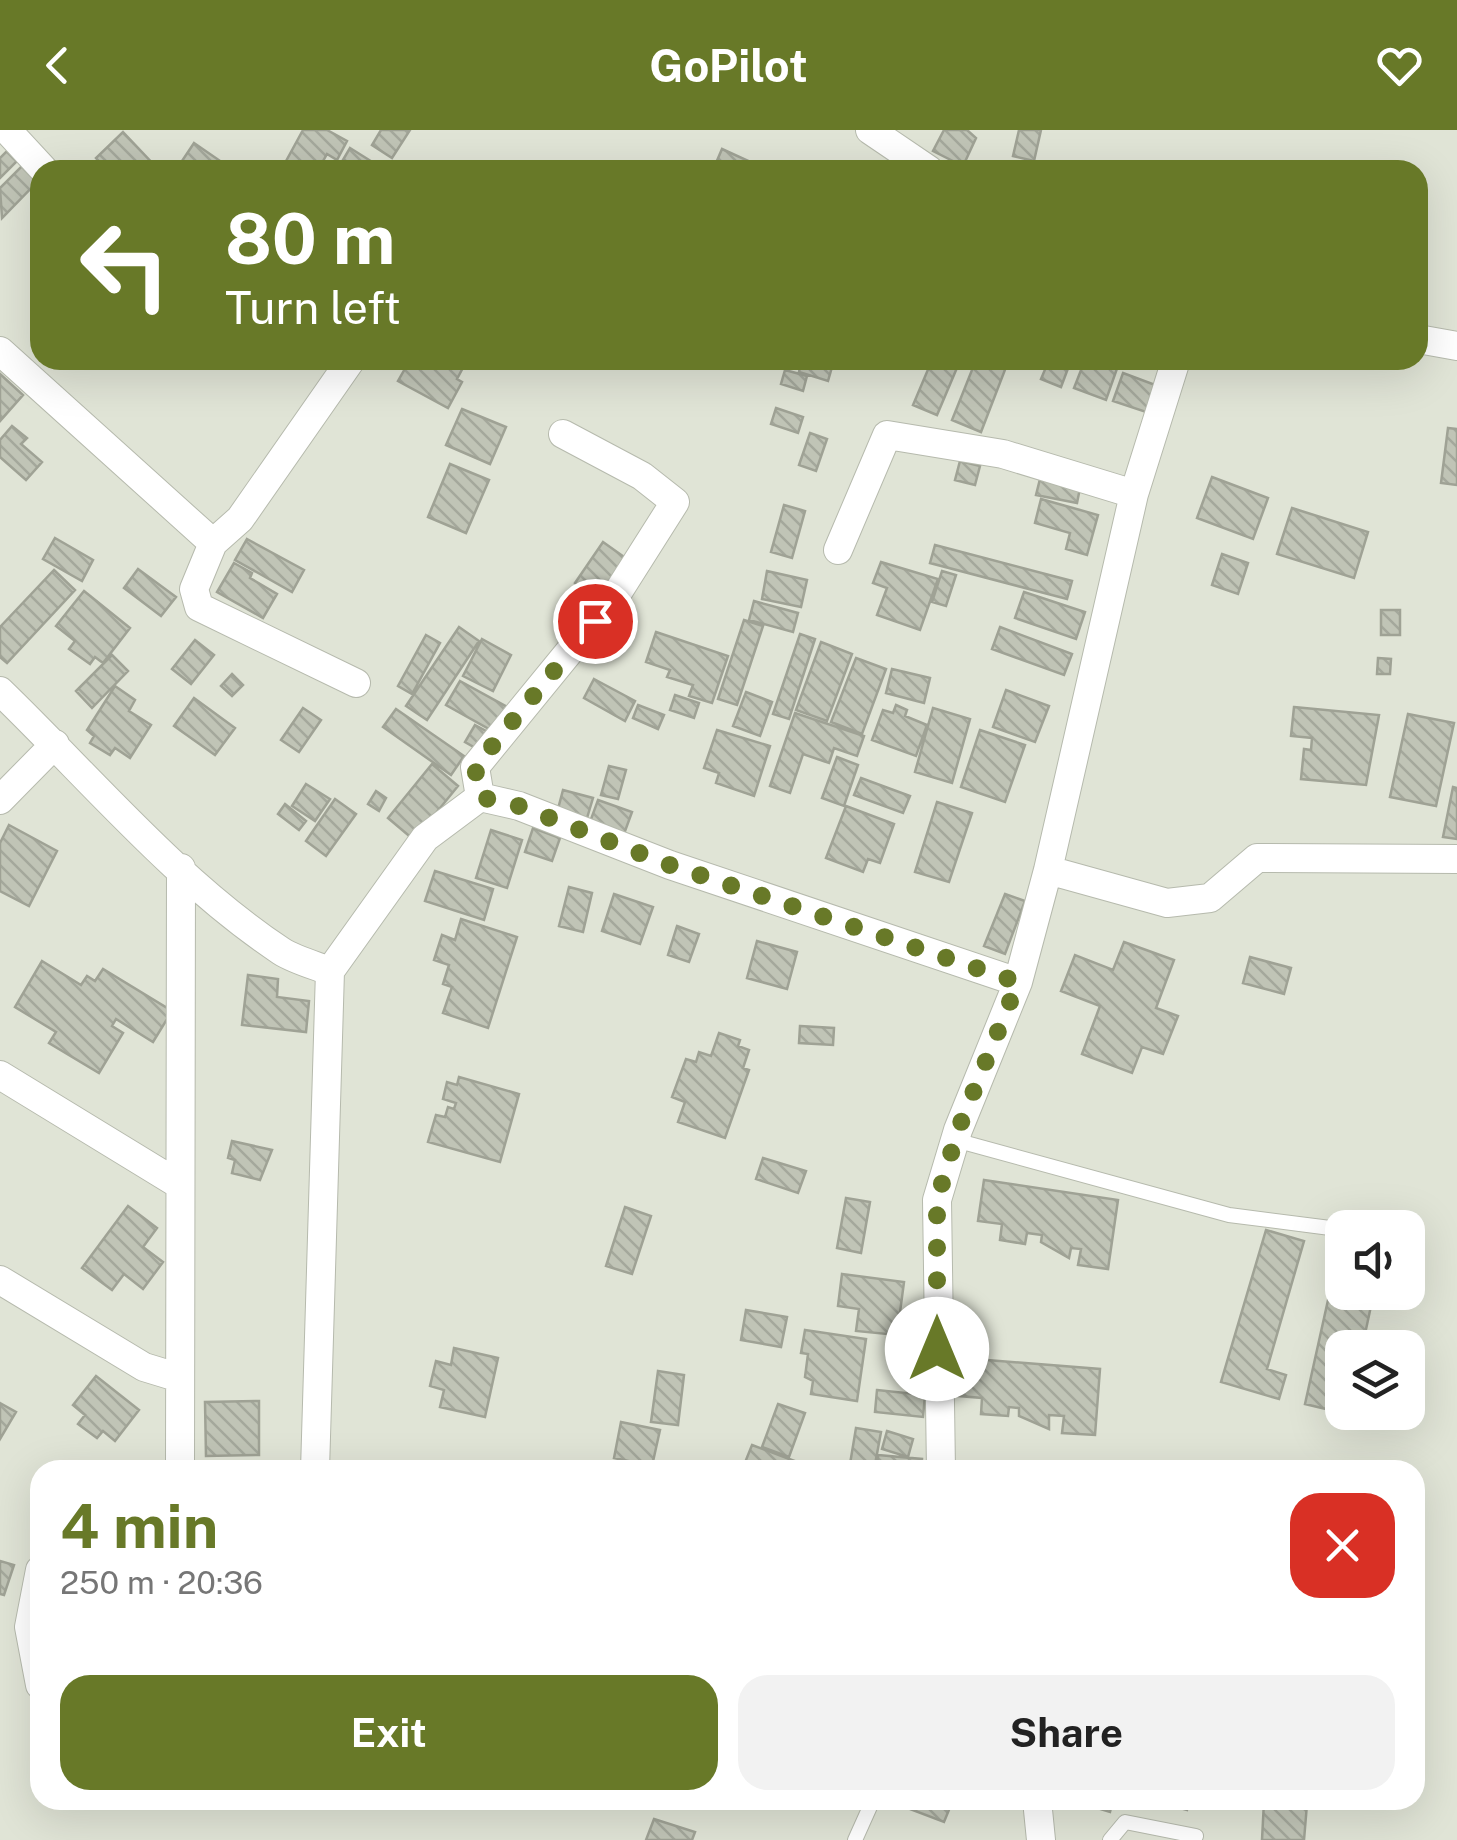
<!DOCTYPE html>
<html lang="en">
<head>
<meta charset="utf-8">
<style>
	body { margin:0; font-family:"Public Sans",sans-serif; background:#f2f2f2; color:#222; height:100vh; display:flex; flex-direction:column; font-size:38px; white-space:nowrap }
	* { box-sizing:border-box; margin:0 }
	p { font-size:32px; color:#767676 }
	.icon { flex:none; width:55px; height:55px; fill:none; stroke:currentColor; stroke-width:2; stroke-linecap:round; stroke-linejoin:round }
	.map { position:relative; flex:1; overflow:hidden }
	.panel { position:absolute; left:30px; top:1330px; width:1395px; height:350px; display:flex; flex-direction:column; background:#fff; border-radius:30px; box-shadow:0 10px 40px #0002 }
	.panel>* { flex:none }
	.banner { position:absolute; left:30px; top:30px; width:1398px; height:210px; border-radius:30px; box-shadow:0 10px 40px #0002; background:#687928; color:#fff; overflow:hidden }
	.tools { position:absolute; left:1325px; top:1080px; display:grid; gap:20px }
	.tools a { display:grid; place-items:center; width:100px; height:100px; border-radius:20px; background:#fff; box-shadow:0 10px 40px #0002; font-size:50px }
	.pin { position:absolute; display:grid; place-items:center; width:85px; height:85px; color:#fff; margin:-42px; border:5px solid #fff; border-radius:50%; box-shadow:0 2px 10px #0007 }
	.me { position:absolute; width:110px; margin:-55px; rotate:0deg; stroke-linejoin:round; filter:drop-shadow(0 0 8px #0008) }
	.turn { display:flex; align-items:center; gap:35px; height:210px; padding:0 30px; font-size:45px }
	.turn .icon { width:130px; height:130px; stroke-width:2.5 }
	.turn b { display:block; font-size:70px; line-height:85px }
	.round { display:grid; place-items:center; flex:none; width:105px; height:105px; border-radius:30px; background:#f2f2f2 }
	.head { display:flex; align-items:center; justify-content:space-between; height:170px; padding:0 30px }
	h1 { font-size:60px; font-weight:700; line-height:75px; color:#687928 }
	.button { display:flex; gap:20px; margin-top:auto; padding:20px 30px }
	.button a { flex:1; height:115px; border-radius:30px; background:#687928; color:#fff; font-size:40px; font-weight:700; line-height:115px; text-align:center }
	.button a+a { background:#f2f2f2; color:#222 }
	header { display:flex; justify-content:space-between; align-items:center; height:130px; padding:0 30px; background:#687928; color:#fff; font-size:45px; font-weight:700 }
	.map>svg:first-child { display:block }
	.building { fill:url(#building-back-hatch); stroke:#9fa295; stroke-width:2.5 }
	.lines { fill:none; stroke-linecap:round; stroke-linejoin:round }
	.service-casing { stroke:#b6baad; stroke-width:16 }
	.minor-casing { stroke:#b6baad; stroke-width:30 }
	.service { stroke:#fff; stroke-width:14 }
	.minor { stroke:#fff; stroke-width:28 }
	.route { stroke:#687928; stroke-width:18; stroke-dasharray:0 32.4 }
</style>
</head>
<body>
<header><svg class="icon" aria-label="back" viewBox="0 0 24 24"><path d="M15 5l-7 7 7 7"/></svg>GoPilot<svg class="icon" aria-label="heart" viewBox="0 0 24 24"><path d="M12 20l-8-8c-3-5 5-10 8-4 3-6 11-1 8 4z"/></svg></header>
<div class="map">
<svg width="1457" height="1710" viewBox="0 0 1457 1710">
	<defs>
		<pattern id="building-back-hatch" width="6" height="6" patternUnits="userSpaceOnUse" patternTransform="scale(2.5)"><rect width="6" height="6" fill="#c0c4b6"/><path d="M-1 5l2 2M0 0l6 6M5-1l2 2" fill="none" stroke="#a4a89c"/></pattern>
	</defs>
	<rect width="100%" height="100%" fill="#e0e4d6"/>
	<path class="building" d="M303,0h24l20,11 -10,19 -10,-6 -9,16h-21l-12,-7z
		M381,0h29l-18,28 -20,-13z
		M944,0h23l9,8 -13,28 -30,-15z
		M1019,0h22l-7,31 -21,-5z
		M123,2l34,36 -2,2h-48l-11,-12z
		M194,13l32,22 -3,5h-47z
		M12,16l10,10 -22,22v-20z
		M350,18l35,22h-48z
		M722,19l46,21h-55z
		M25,33l15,16 -38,39 -2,-30z
		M410,230h57l-10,19 5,3 -14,26 -50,-27z
		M802,230h32l-6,21 -29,-9z
		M932,230l27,3 -22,52 -24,-10z
		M976,230l32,2 -27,70 -29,-12z
		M1049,230l21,3 -9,24 -20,-8z
		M1085,230h35l-14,40 -32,-12z
		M785,240l22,6 -4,15 -22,-7z
		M1123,243l35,13 -9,27 -36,-12z
		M0,244l23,21 -23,26z
		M776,278l27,9 -5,16 -27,-9z
		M462,279l44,18 -16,37 -44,-19z
		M12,296l15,12 -6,6 21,18 -16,18 -26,-23v-17z
		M1448,298l9,1v56l-16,-2z
		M810,303l17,6 -11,32 -17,-6z
		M960,331l20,5 -5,19 -20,-5z
		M450,334l39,16 -23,53 -38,-16z
		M1041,345l40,8 -4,20 -41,-8z
		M1212,347l56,21 -15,41 -56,-21z
		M1041,369l57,16 -11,40 -21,-6 4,-16 -35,-10z
		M784,375l21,6 -13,47 -21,-6z
		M1292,378l76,24 -14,46 -77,-24z
		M55,408l38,22 -11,21 -39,-22z
		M247,409l57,31 -12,22 -57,-32z
		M603,412l31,22 -28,41 -31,-22z
		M935,415l137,36 -5,18 -137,-36z
		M1222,424l26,9 -10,31 -26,-9z
		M881,432l57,17 -18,51 -43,-15 10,-27 -14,-5z
		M234,433l18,10 -2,5 27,16 -14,24 -46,-26z
		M138,439l38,28 -15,19 -37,-28z
		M54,440l21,20 -68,73 -7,-6v-30z
		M767,441l40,9 -6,27 -39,-8z
		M942,441l14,4 -10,31 -14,-4z
		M84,461l46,37 -27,35 -8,-6 -5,7 -21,-15 6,-8 -19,-15z
		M1024,462l61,20 -9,27 -61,-21z
		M754,471l44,12 -5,19 -44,-12z
		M1381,480h19v25h-19z
		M744,490l19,6 -26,79 -19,-6z
		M459,497l20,14 -52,79 -21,-14z
		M1000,497l72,27 -8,21 -72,-26z
		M656,502l72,24 -16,47 -23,-7 4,-11 -26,-8 3,-7 -24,-8z
		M800,504l15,5 -26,80 -16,-5z
		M426,505l14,8 -28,51 -14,-8z
		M482,509l29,16 -18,36 -30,-15z
		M195,510l19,15 -23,29 -19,-15z
		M821,512l31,12 -25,67 -31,-11z
		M112,525l16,16 -36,37 -16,-17z
		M856,528l30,11 -24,65 -31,-12z
		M1378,528l13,1 -1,15h-13z
		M892,539l38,9 -6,25 -38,-10z
		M232,544l11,11 -11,11 -11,-10z
		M594,549l41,22 -10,20 -41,-23z
		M460,551l51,28 -13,25 -52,-29z
		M115,556l20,14 -6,11 22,14 -21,33 -15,-10 -5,7 -20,-12 4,-7 -7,-6z
		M1006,560l43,16 -14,36 -42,-15z
		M746,562l26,10 -12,34 -27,-10z
		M675,565l24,8 -5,15 -24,-8z
		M194,568l41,30 -20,27 -41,-29z
		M638,575l26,10 -6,14 -25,-11z
		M896,575l11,5 -2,6 22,9 -11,31 -44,-16 11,-30 10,3z
		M1294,577l85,8 -13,70 -65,-6 3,-30 7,1 1,-12 -21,-2z
		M303,578l18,12 -22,32 -18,-12z
		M933,578l37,11 -18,64 -37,-11z
		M396,579l68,47 -13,19 -68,-48z
		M795,583l69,23 -7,20 -23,-8 -5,15 -26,-9 -13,39 -20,-7z
		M1408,584l46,9 -18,83 -46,-9z
		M475,595l13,7 -9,18 -14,-8z
		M717,600l53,16 -16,50 -38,-13 3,-10 -15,-5z
		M980,600l45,15 -20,57 -44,-15z
		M837,627l21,8 -14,41 -22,-8z
		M432,634l26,22 -44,54 -26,-22z
		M609,636l17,4 -8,29 -17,-4z
		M861,648l49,18 -7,17 -49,-18z
		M306,654l24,15 -15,22 -23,-15z
		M1453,657l4,1v51l-14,-2z
		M563,660l30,8 -6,20 -29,-9z
		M376,661l10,7 -7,13 -11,-7z
		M335,669l21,15 -30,42 -20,-15z
		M598,670l34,12 -8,22 -34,-12z
		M937,672l35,11 -23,69 -34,-10z
		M285,674l21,17 -7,9 -21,-16z
		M846,676l48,18 -14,39 -12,-4 -5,13 -37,-14z
		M9,695l48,26 -28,55 -29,-15v-48z
		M533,698l27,10 -8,23 -27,-9z
		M491,700l31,10 -15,48 -31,-10z
		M435,741l58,18 -9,31 -59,-19z
		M569,757l23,6 -9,39 -24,-6z
		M614,764l39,13 -13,37 -38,-13z
		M1005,764l20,7 -20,53 -21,-8z
		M461,789l56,18 -29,91 -45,-15 9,-26 -9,-3 6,-19 -15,-5 8,-25 13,5z
		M677,796l22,8 -10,28 -21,-7z
		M757,811l40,11 -10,37 -40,-11z
		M1124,812l50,18 -18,48 22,8 -15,38 -21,-7 -10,26 -50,-19 18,-48 -39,-15 14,-36 38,15z
		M1250,827l41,11 -7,26 -41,-11z
		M42,831l39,24 6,-9 8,5 8,-12 69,42 -19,31 -37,-23 -4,7 11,7 -24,40 -50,-30 7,-11 -41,-25z
		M248,845l30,4 -1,18 32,4 -3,31 -64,-7z
		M800,896l34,2 -1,17 -34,-2z
		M719,903l21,7 -2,6 11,4 -6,18 6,2 -24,68 -47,-16 7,-20 -13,-5 14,-38 10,3 3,-10 12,4z
		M459,947l60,17 -19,68 -72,-20 8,-27 9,2 3,-10 6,2 2,-6 -13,-4 4,-17 10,3z
		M232,1011l40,9 -12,30 -28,-7 3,-13 -7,-2z
		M763,1028l43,13 -8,22 -42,-14z
		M984,1050l134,20 -10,69 -30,-4 3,-16 -10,-1 -2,10 -28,-16 1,-7 -15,-2 -2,11 -25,-4 2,-16 -24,-3z
		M846,1068l24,4 -9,51 -24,-5z
		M128,1076l29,22 -14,19 20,15 -20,27 -19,-15 -12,16 -30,-22z
		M625,1077l26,9 -19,58 -26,-8z
		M1266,1100l38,11 -37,128 19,6 -7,24 -58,-17z
		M1336,1134l6,2v26h32l-12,56h-20v64l5,2 -42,-10z
		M842,1144l62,8 -7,53 -41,-4 3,-22 -21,-3z
		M746,1180l41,7 -6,30 -40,-7z
		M805,1200l61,9 -9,62 -46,-7 2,-13 -8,-4 3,-23 -7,-1z
		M454,1218l44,10 -13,59 -45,-10 4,-17 -14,-4 6,-25 15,4z
		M962,1228l138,11 -5,66 -33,-2 2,-17 -15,-1v14l-30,-13v-8l-10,-1 -1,9 -27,-2 1,-16 -23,-2z
		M658,1241l26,4 -6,50 -27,-3z
		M96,1246l43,34 -24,31 -12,-10 -6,7 -19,-14 7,-9 -12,-10z
		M877,1260l48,5 -2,22 -48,-5z
		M259,1271v54l-53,1 -1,-54z
		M0,1273l16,9 -16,27z
		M778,1274l27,9 -16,44 -27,-10z
		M621,1292l39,8 -8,36 -38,-8z
		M856,1298l25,4 -7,38h-25z
		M887,1301l26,8 -5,18 -26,-8z
		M752,1315l48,18 -3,7h-55z
		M878,1325l44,4 -1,11h-44z
		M0,1431l14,4 -10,30 -4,-1z
		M913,1670h40l-9,22 -34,-13z
		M1071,1670h42l-3,12z
		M1151,1670h39l-3,10z
		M1264,1671l43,3 -3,36h-42z
		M654,1689l41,13 -3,8h-46z"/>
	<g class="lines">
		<g class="service-casing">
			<path id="service" d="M955,1010l274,75 109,14
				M855,1710l18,-40
				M1110,1710l15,-18 71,14"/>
		</g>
		<g class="minor-casing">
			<path id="minor" d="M7,0l37,40
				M870,0l59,40
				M1418,209l39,7
				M0,221l213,192
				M351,230l-111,159 -27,24 -19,46 5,18 157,76
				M838,420l49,-115 116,19 131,40
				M0,561c90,87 176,190 281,260 14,9 33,14 49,20
				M480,667l-5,-30 143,-175 57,-90 -33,-26 -79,-42
				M0,670l55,-56
				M1048,740l119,33 43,-5 47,-40 200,1
				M0,945l180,110
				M0,1150l144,87 36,11
				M180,1340l1,-602
				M315,1340l15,-499 95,-133 55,-41 39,9 151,59 348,117
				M941,1340l-4,-270 21,-70 60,-148 30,-112 86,-376 42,-134
				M40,1440l-11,57 11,58
				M1037,1670l4,40"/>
		</g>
		<use href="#service" class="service"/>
		<use href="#minor" class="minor"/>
	</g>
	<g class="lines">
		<path class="route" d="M595,491l-120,146 5,30 39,9 151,59 348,117 -60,148 -21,70v149"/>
	</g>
</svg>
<div class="tools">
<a><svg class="icon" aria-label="sound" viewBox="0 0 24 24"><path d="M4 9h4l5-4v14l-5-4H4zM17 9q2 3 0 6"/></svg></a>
<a><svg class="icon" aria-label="layers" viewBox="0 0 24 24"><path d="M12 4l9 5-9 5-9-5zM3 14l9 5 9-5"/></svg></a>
</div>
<div class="pin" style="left:595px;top:491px;background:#d93025"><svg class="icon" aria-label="arrive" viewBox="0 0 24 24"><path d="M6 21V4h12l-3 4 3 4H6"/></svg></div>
<svg class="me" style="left:937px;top:1219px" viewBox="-20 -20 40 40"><circle r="19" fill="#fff"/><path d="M0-13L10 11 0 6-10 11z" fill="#687928"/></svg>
<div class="banner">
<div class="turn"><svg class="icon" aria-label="left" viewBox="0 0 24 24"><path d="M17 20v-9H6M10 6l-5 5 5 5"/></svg><div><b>80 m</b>Turn left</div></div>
</div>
<section class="panel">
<div class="head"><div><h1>4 min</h1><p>250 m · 20:36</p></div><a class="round" style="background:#d93025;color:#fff"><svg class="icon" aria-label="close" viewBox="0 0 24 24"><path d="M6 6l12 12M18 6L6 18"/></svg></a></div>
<div class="button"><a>Exit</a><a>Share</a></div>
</section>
</div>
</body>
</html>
